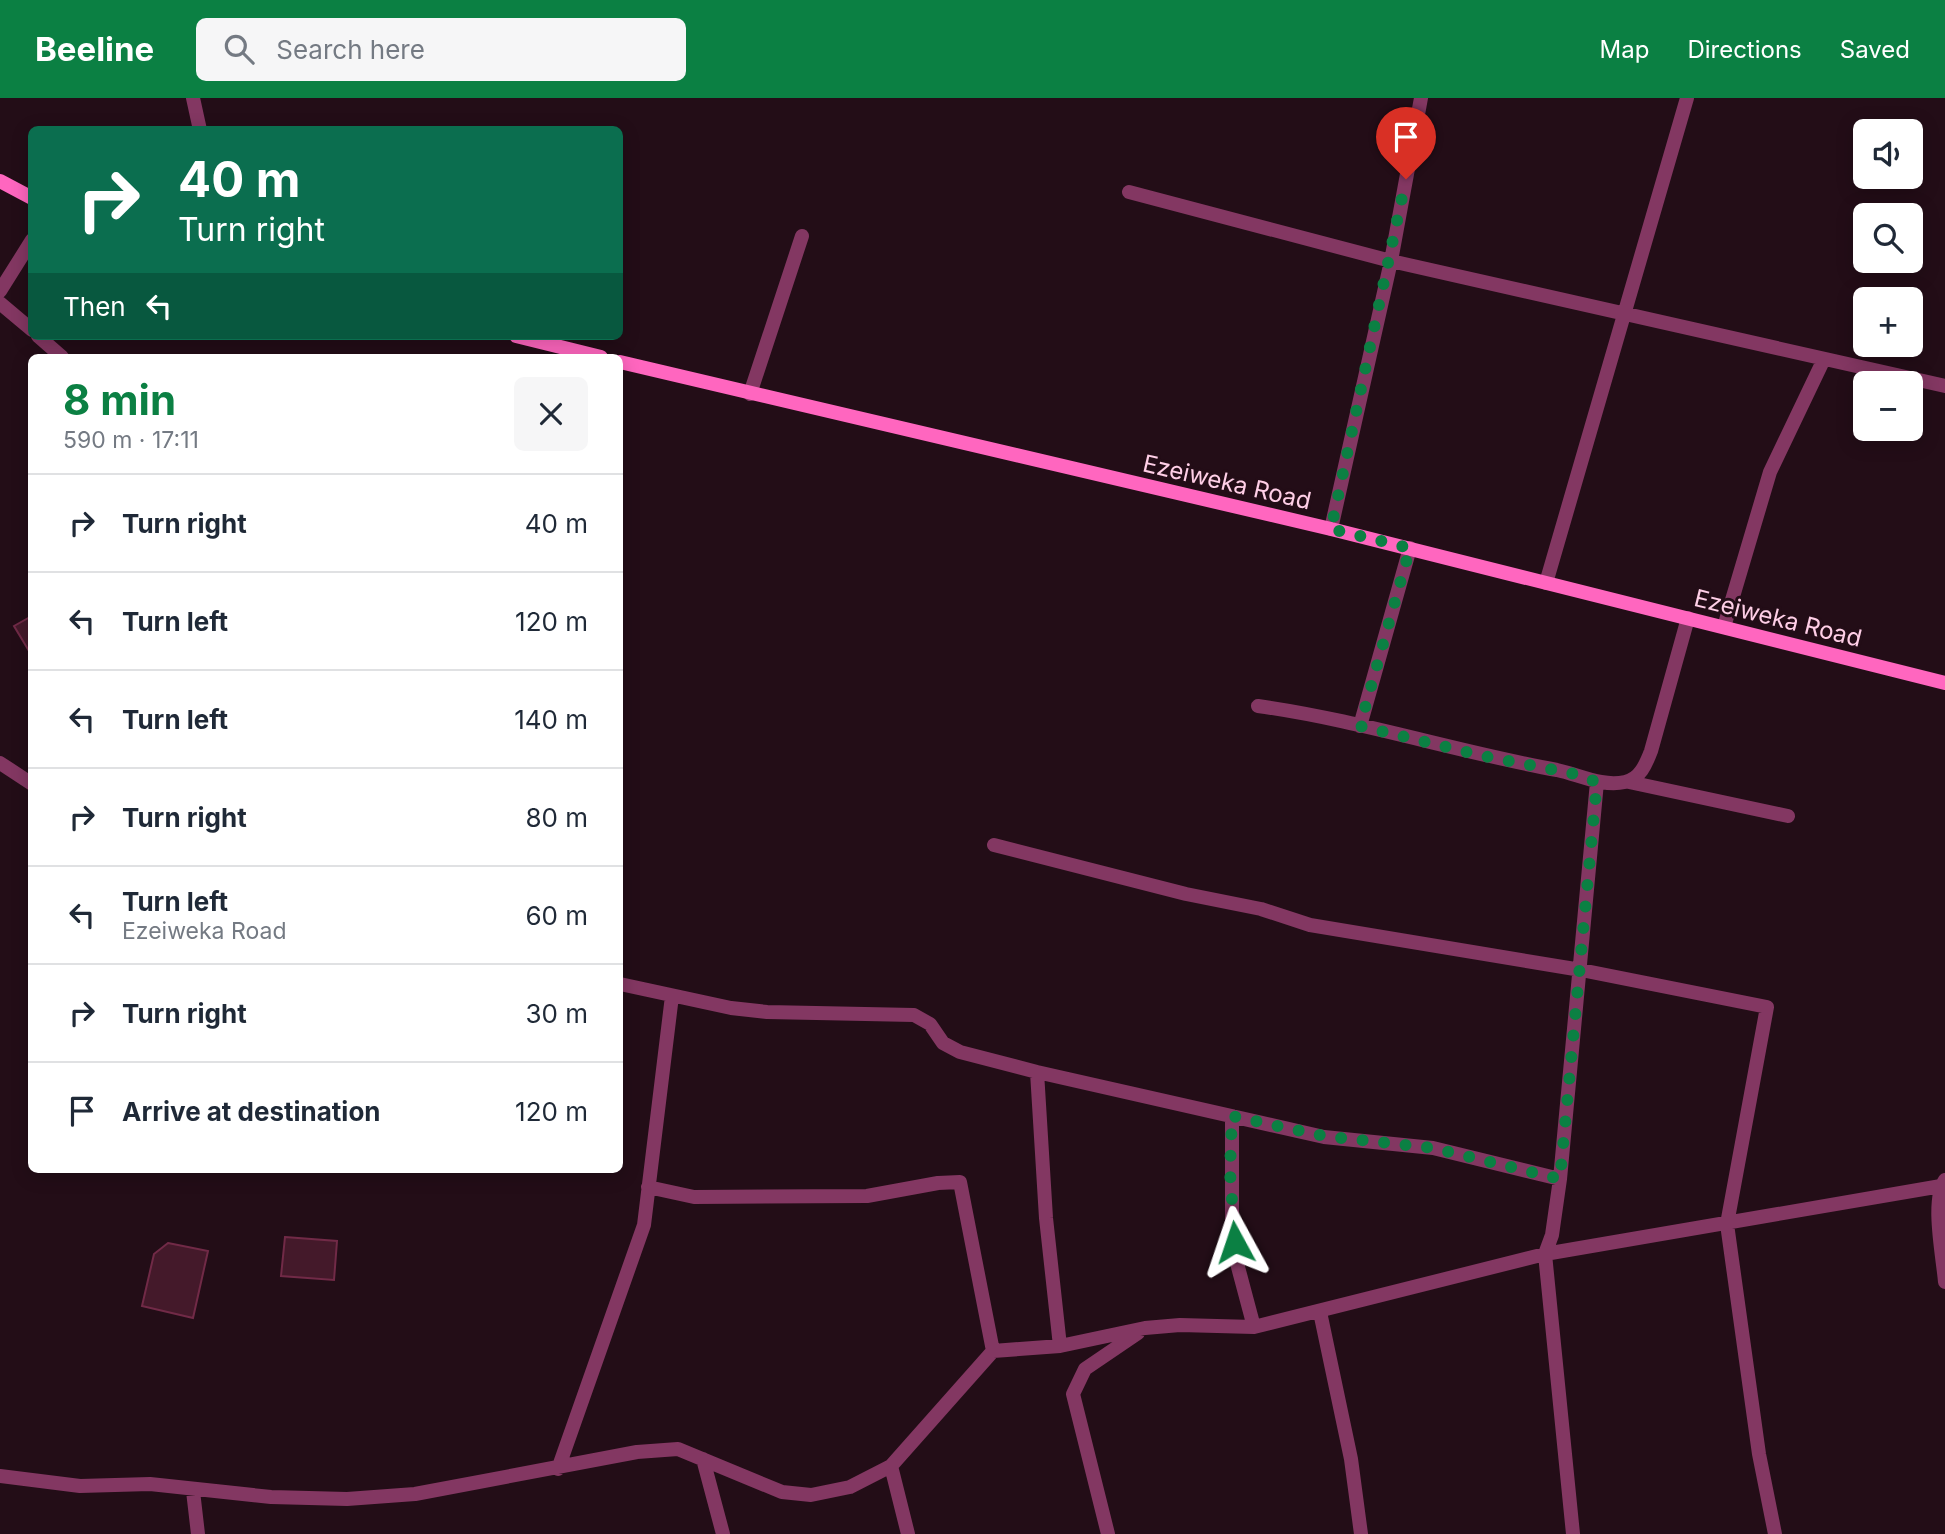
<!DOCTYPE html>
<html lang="en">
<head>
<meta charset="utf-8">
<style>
	body { margin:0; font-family:Inter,sans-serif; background:#f6f6f7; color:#1f2937; height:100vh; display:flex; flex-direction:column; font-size:26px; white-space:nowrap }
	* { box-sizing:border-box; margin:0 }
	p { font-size:23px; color:#747a83 }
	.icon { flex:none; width:38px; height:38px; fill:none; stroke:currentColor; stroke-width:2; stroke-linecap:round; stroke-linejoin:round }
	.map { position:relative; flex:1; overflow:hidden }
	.sheet { position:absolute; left:28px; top:256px; width:595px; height:819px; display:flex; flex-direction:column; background:#fff; border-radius:10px; box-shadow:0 4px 18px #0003 }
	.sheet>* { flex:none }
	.top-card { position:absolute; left:28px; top:28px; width:595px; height:214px; border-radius:10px; box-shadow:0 4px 18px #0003; background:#0b6e4f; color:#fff; overflow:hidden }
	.tools { position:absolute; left:1853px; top:21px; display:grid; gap:14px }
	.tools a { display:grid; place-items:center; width:70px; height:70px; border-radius:10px; background:#fff; box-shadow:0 4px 18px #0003; font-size:35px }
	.pin { position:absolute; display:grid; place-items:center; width:60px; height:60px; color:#fff; margin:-72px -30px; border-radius:50% 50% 50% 0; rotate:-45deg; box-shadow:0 0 7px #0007 }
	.pin .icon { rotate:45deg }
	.me { position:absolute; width:77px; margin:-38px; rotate:355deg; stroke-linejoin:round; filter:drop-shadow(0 0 5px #0008) }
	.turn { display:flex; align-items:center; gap:24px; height:147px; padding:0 35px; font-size:32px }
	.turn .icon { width:91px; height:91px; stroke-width:2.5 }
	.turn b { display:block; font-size:49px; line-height:60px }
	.then { display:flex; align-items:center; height:66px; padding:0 35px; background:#0003; gap:14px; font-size:26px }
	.round { display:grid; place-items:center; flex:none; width:74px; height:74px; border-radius:10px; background:#f6f6f7 }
	.summary { display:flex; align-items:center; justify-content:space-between; height:119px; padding:0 35px }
	h1 { font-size:42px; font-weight:700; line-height:52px; color:#0b8043 }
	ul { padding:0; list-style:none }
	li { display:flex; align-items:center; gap:21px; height:98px; padding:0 35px; border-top:2px solid #e0e1e3 }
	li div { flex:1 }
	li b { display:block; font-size:26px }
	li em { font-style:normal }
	header { display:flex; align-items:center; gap:42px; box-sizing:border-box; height:98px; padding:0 35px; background:#0b8043; color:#fff }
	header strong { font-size:33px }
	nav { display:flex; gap:38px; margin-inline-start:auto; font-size:24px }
	.search { width:490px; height:63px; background:#f6f6f7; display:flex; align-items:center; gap:18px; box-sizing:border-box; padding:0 24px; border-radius:10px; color:#747a83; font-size:26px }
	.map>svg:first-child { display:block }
	.building { fill:#44192a; stroke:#712a47; stroke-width:2 }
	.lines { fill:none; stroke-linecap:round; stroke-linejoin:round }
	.street { stroke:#833762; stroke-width:14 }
	.secondary { stroke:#ff66bf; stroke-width:14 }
	.route { stroke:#0b8043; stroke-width:12; stroke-dasharray:0 21.6 }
	.labels { text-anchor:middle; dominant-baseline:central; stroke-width:6; stroke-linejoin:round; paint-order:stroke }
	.street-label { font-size:24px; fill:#ffcfe7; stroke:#230d17 }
</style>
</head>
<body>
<header>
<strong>Beeline</strong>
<div class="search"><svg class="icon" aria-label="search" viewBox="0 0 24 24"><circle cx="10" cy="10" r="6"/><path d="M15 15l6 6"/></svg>Search here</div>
<nav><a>Map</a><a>Directions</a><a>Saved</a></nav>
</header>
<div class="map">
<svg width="1945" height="1436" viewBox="0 0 1945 1436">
	<rect width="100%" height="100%" fill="#230d17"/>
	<path class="building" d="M32,518v40l-18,-30z
		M285,1139l52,4 -3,39 -53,-4z
		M168,1145l40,8 -15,67 -51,-12 12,-52z"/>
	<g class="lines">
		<path class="street" d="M193,0l7,32
			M1129,94l262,69 554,125
			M0,193l32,-51
			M0,205l32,27
			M38,238l24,21
			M750,296l52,-158
			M1331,431l60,-268 30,-163
			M1546,485l141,-485
			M1724,529l46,-155 54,-113
			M1258,608c101,14 199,46 299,64 23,5 45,17 68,12 15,-3 21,-18 26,-31l37,-133
			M1360,628l50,-178
			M0,665l32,21
			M1629,684l159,34
			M994,747l192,49 75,15 49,16 271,45 186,37 -40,217 32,230 16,80
			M620,886l111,24 36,4 147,3 16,9 13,19 17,9 77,20 287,65 109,11 127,31
			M1037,974l9,146 14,128
			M1232,1018v102l6,49 16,60
			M1945,1082c-14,20 -2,77 0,102
			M648,1089l46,10 173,-1 71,-13 22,-1 33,169
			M1320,1214l31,147 10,75
			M703,1361l20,75
			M891,1368l17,68
			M558,1371l86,-244 28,-229
			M0,1378l80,10 70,-2 121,13 76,2 68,-5 222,-42 41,-3 104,43 29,3 39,-8 41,-21 102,-115 67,-5 85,-18 35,-3 74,2 291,-73 396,-68
			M193,1393l5,43
			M1108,1436l-35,-140 12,-25 53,-36
			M1573,1436l-28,-280 7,-19 8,-56 37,-397"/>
		<path class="secondary" d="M0,83l32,17
			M516,238l85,21
			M620,264l711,167 614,154"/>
	</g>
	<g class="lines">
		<path class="route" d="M1235,1144l-5,-70 2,-56 92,20 109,12 127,31 37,-397 -26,-9 -88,-17 -123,-30 50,-178 -79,-19 75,-350"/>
	</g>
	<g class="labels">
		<g class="street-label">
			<text transform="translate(1227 384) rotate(13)">Ezeiweka Road</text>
			<text transform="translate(1778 520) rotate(14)">Ezeiweka Road</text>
		</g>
	</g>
</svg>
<div class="tools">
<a><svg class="icon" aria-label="sound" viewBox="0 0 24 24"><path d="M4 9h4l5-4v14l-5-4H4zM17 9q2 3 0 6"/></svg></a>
<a><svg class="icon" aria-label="search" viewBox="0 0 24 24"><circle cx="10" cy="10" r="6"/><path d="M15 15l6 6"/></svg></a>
<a>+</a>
<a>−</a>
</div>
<div class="pin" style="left:1406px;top:81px;background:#d93025"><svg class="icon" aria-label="arrive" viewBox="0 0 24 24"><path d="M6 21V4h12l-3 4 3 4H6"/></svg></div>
<svg class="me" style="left:1235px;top:1144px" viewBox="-20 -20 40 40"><path d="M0-17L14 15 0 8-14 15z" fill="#0b8043" stroke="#fff" stroke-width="4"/></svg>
<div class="top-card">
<div class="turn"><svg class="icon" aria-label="right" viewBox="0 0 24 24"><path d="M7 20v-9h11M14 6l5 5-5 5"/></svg><div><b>40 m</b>Turn right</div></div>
<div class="then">Then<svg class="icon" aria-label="left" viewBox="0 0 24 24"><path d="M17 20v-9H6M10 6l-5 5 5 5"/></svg></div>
</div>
<section class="sheet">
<div class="summary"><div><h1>8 min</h1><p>590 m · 17:11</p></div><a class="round"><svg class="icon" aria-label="close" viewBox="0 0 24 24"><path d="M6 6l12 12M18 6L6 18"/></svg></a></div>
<ul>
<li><svg class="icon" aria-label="right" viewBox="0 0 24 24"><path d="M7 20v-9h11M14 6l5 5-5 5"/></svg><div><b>Turn right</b></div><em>40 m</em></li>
<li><svg class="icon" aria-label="left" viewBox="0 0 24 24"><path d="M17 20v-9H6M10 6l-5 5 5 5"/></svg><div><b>Turn left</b></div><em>120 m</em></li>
<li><svg class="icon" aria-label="left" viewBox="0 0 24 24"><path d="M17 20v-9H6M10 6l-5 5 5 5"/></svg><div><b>Turn left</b></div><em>140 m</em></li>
<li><svg class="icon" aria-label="right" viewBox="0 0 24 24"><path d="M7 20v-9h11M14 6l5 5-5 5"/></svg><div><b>Turn right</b></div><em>80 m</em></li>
<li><svg class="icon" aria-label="left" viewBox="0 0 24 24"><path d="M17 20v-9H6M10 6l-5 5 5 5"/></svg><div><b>Turn left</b><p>Ezeiweka Road</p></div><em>60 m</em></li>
<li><svg class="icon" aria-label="right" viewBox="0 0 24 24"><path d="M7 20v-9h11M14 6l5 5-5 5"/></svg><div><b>Turn right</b></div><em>30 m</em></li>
<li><svg class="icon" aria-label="arrive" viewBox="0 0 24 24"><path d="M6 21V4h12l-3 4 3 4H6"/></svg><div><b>Arrive at destination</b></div><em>120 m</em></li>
</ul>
</section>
</div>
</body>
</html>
